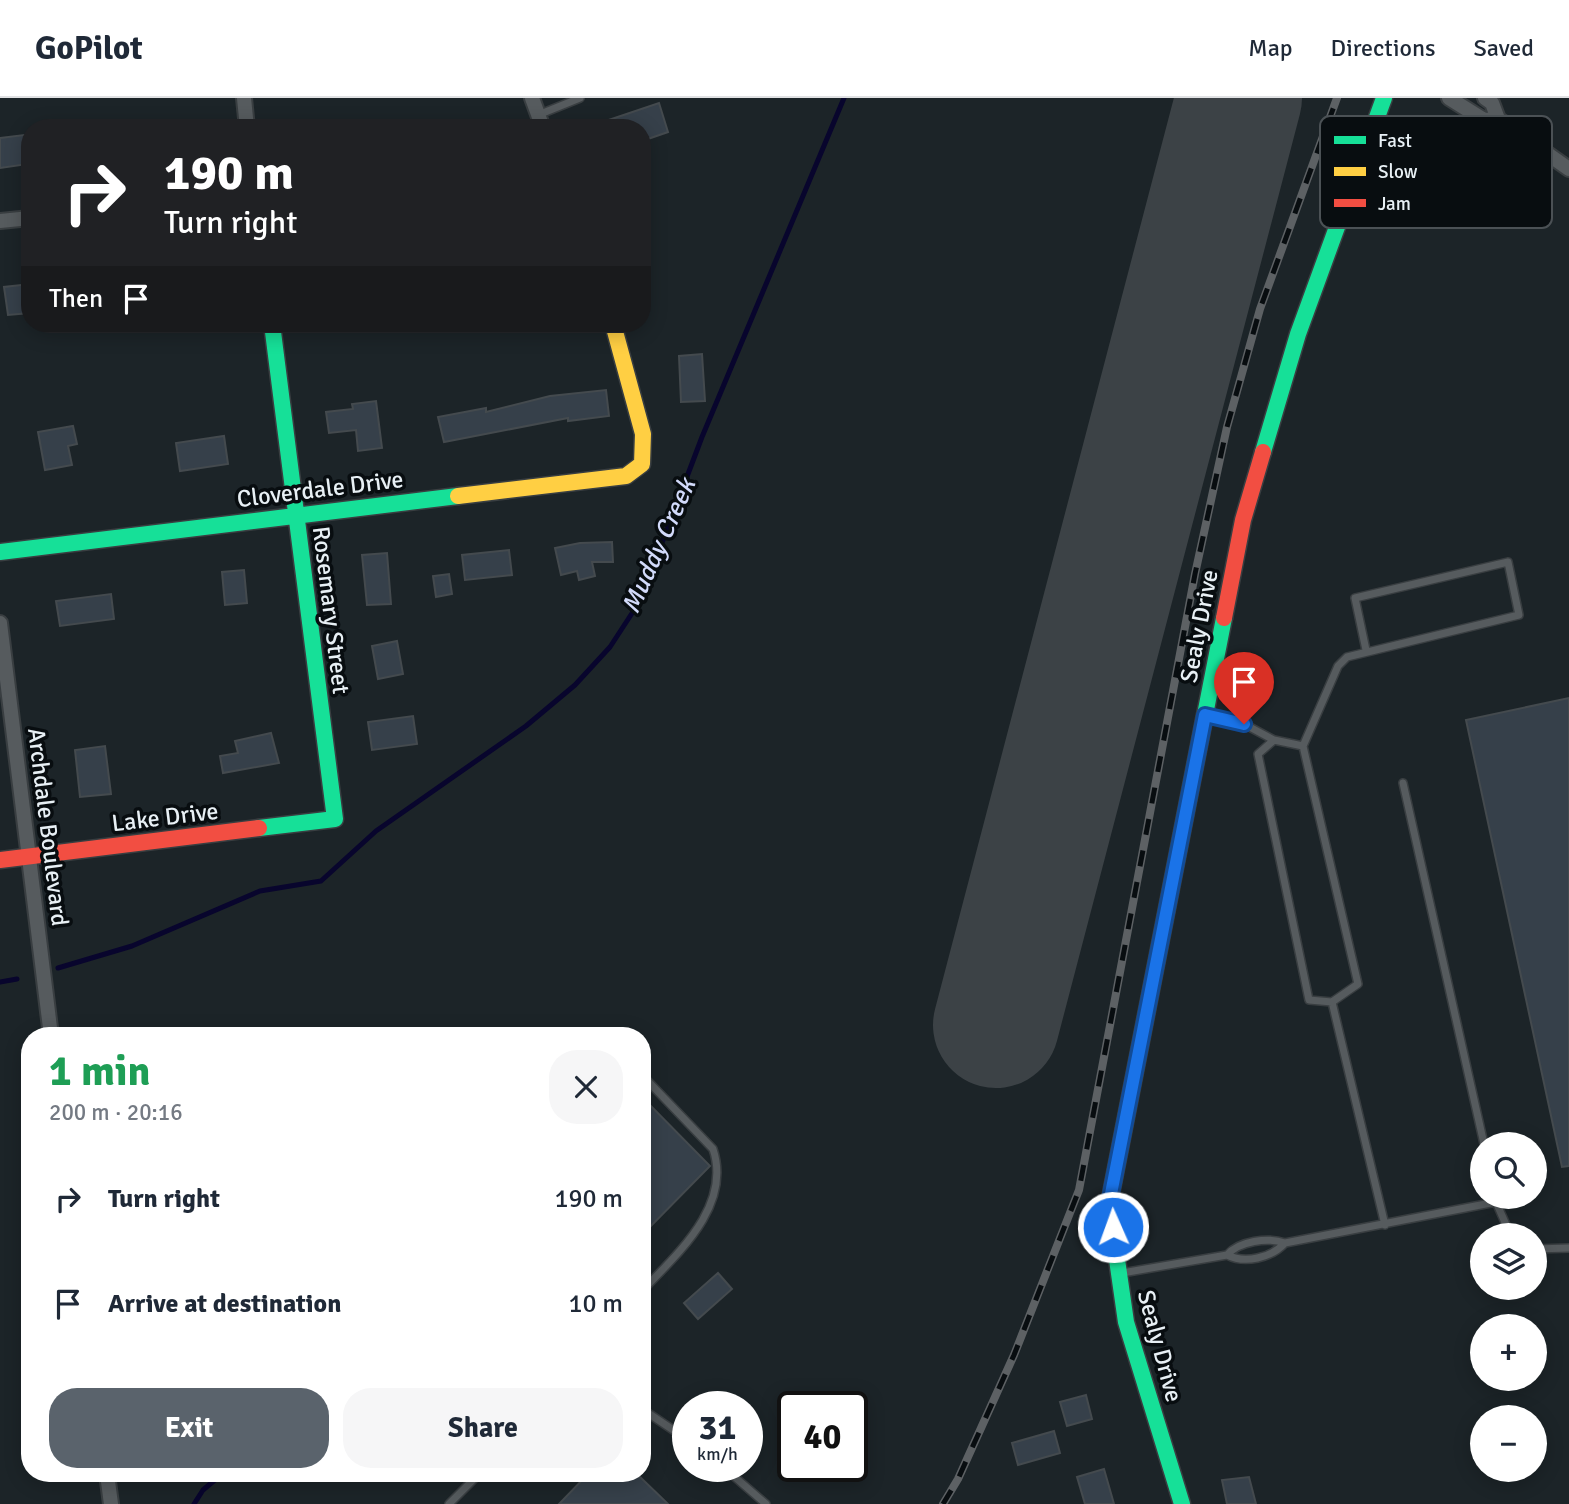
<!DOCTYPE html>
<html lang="en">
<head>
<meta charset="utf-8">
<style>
	body { margin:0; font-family:Signika,sans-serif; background:#f6f6f7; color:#1f2937; height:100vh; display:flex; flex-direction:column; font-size:26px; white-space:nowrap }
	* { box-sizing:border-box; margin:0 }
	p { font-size:23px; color:#747a83 }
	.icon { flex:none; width:38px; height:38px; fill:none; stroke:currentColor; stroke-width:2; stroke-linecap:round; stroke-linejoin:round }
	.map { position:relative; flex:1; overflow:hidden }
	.panel { position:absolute; left:21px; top:929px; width:630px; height:455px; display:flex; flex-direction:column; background:#fff; border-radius:28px; box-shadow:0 4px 18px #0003 }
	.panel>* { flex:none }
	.top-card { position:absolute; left:21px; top:21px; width:630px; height:214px; border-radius:28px; box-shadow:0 4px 18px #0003; background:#202124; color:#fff; overflow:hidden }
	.buttons { position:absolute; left:1470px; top:1034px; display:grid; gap:14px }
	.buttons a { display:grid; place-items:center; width:77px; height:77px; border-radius:50%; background:#fff; box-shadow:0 4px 18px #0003; font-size:35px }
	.speed { position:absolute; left:672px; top:1293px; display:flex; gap:14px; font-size:35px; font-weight:700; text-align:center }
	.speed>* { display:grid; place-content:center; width:91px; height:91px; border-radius:50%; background:#fff; box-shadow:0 4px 18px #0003; line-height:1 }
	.speed small { font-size:18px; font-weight:400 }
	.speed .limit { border:4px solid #111; border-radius:10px; background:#fff; color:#111 }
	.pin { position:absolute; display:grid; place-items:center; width:60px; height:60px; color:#fff; margin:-72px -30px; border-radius:50% 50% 50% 0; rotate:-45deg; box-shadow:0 0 7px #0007 }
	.pin .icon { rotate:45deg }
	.me { position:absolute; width:77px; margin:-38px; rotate:358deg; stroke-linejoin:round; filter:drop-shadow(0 0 5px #0008) }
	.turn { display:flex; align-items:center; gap:24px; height:147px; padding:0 28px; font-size:32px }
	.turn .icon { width:91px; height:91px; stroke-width:2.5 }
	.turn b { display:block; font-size:49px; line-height:60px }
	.then { display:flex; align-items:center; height:66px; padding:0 28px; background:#0003; gap:14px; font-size:26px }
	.round { display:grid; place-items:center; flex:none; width:74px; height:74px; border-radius:28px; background:#f6f6f7 }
	.head { display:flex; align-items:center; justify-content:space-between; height:119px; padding:0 28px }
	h1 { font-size:42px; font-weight:800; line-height:52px; color:#1e9e55 }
	.action { display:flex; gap:14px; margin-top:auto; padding:14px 28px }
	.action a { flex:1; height:80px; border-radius:28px; background:#5a636c; color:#fff; font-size:28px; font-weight:800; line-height:80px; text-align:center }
	.action a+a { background:#f6f6f7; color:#1f2937 }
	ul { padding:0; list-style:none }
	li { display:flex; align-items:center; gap:21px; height:105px; padding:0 28px }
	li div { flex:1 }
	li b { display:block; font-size:26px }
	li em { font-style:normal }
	header { display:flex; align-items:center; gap:42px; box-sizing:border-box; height:98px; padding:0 35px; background:#fff; border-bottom:2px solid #e0e1e3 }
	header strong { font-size:33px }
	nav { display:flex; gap:38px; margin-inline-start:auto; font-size:24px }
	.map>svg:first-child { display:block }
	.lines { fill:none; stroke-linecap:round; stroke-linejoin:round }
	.stream { stroke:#08052d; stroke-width:5 }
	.runway { stroke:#3c4246; stroke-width:126 }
	.building { fill:#36404a; stroke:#444a4e; stroke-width:2 }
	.lane-casing { stroke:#393e41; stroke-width:10 }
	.street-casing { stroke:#393e41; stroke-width:18 }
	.fast-casing { stroke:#393e41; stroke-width:19 }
	.slow-casing { stroke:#393e41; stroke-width:19 }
	.jam-casing { stroke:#393e41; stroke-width:19 }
	.lane { stroke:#565b5e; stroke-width:7 }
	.street { stroke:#565b5e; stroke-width:14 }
	.fast { stroke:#16e098; stroke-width:16 }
	.slow { stroke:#ffcf43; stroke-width:16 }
	.jam { stroke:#f24e42; stroke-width:16 }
	.rail-casing { stroke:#5d6164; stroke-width:8 }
	.rail { stroke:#080d10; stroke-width:5; stroke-dasharray:16; stroke-linecap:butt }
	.route-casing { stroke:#114b97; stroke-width:18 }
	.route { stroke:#1a73e8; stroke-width:12 }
	.labels { text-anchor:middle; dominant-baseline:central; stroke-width:7; stroke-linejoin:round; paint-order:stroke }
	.street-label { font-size:24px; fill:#e8f0f5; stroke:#080d10 }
	.water-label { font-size:26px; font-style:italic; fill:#d2dafa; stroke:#080d10 }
	.key { fill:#080d10; stroke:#4b5155; stroke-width:2 }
	.key-label { font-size:19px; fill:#e8f0f5 }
</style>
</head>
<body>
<header>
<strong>GoPilot</strong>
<nav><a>Map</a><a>Directions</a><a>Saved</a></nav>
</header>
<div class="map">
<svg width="1569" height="1406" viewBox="0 0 1569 1406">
	<rect width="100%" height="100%" fill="#1c2428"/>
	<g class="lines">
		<path class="stream" d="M58,870l74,-22 128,-55 61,-10 55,-50 150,-105 49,-41 35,-38 30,-46 62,-164 142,-339
			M0,884l17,-3
			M194,1406l9,-14 19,-16"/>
		<path class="runway" d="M996,927l243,-927"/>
	</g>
	<path class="building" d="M659,5l9,29 -26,9v-13h-47l-1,-3z
		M24,37l4,29 -28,4v-30z
		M30,186v29l-22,2 -4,-28z
		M702,256l3,47 -24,1 -2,-46z
		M606,292l3,26 -41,5v-3l-124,24 -6,-25 48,-9v4l64,-16z
		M376,303l6,47 -24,3 -2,-21 -27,3 -3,-21 27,-3 -1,-5z
		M73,328l4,18 -9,2 4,19 -27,5 -7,-38z
		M224,338l4,28 -48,7 -4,-28z
		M612,444l1,20h-21l3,14 -16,4 -2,-9 -16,4 -6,-27 25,-5z
		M509,452l3,25 -47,5 -3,-25z
		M387,455l4,51 -24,1 -5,-50z
		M244,472l3,33 -22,2 -3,-33z
		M449,476l3,20 -16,3 -3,-21z
		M111,496l3,25 -54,7 -4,-25z
		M397,543l6,33 -25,5 -6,-33z
		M1569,600v468l-7,1 -96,-447z
		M413,618l4,28 -45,6 -4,-28z
		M271,635l8,30 -56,10 -3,-17 18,-3 -3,-12z
		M105,648l6,48 -31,3 -5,-47z
		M642,999l68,69 -68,69z
		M718,1175l14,16 -34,30 -14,-16z
		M1086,1297l6,24 -25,7 -7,-24z
		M1054,1333l6,22 -42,12 -6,-22z
		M1104,1371l10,35h-29l-8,-27z
		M588,1376h49l31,30h-109z
		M1249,1379l7,27h-29l-5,-24z"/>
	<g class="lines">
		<g class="lane-casing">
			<path id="lane" d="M538,17l42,-17
				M1207,618l37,8 30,16
				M1303,648l35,-80 9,-9 172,-42 -11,-53 -153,36 11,52
				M1403,685l81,361
				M1332,904l26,-18 -55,-238 -29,-6 -16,14 51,246 23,2 53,223
				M642,977l71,74c19,57 -35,104 -71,142
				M1535,1151l34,-1
				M1227,1157c12,-14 41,-18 58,-12
				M1122,1175l105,-18c18,9 44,3 58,-12l211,-41 15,34
				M642,1311l46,31
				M722,1368l44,38
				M449,1406l30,-30"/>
		</g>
		<g class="street-casing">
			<path id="street" d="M244,0l3,30
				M532,0l11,30
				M1449,0l35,22 14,-1
				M1485,0l7,5 6,16 71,50
				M0,123l30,-3
				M0,525l51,413
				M107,1376l4,30"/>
		</g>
		<g class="fast-casing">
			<path id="fast" d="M1263,354l35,-118 86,-236
				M0,454l458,-56
				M259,730l76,-9 -63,-495
				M1182,1406l-56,-182 -17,-118 115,-586"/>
		</g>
		<g class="slow-casing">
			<path id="slow" d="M458,398l168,-20 16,-12 1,-30 -30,-110"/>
		</g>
		<g class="jam-casing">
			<path id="jam" d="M1224,520l19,-98 20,-68
				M0,762l259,-32"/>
		</g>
		<use href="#lane" class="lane"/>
		<use href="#street" class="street"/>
		<use href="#fast" class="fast"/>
		<use href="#slow" class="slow"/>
		<use href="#jam" class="jam"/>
		<g class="rail-casing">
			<path id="rail" d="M943,1406l15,-25 56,-124 65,-165 116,-616 32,-147 33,-118 77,-211"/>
		</g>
		<use href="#rail" class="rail"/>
	</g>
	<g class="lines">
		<g class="route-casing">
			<path id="route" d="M1113,1129l-4,-23 96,-489 39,9"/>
		</g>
		<use href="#route" class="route"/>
	</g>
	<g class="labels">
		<g class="street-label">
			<text transform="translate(320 391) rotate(-7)">Cloverdale Drive</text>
			<text transform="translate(331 512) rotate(83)">Rosemary Street</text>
			<text transform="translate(1199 528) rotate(-79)">Sealy Drive</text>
			<text transform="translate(165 719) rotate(-7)">Lake Drive</text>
			<text transform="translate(48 729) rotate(83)">Archdale Boulevard</text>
			<text transform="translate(1160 1248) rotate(75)">Sealy Drive</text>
		</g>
		<g class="water-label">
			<text transform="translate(659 448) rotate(-66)">Muddy Creek</text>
		</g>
	</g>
	<rect x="1320" y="18" width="232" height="112" rx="10" class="key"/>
	<rect x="1334" y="38" width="32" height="8" fill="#16e098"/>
	<rect x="1334" y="69" width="32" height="9" fill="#ffcf43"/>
	<rect x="1334" y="101" width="32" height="8" fill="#f24e42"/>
	<g class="key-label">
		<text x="1378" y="49">Fast</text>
		<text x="1378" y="80">Slow</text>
		<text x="1378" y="112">Jam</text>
	</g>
</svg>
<div class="buttons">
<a><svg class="icon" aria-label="search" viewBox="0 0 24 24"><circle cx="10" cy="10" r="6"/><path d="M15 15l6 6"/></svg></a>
<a><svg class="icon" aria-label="layers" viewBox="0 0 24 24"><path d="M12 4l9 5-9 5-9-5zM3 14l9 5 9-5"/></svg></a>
<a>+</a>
<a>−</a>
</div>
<div class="speed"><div>31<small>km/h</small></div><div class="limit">40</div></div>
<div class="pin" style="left:1244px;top:626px;background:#d93025"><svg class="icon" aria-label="arrive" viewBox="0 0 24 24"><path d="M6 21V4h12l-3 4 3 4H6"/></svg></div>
<svg class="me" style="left:1113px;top:1129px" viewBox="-20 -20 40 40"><circle r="17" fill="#1a73e8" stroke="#fff" stroke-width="3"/><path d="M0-11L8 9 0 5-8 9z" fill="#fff"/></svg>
<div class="top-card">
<div class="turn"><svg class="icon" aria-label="right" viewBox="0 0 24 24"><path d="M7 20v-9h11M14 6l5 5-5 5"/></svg><div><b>190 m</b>Turn right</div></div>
<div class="then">Then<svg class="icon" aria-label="arrive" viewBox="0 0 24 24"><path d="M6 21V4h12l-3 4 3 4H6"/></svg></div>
</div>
<section class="panel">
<div class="head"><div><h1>1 min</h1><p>200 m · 20:16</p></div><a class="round"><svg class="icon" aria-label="close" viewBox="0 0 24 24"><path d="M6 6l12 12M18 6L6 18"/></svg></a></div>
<ul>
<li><svg class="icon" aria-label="right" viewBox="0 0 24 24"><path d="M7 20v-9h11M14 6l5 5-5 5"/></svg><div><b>Turn right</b></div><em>190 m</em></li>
<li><svg class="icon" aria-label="arrive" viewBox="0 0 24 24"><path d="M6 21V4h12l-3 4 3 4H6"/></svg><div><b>Arrive at destination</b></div><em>10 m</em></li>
</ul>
<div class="action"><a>Exit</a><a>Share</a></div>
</section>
</div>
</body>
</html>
